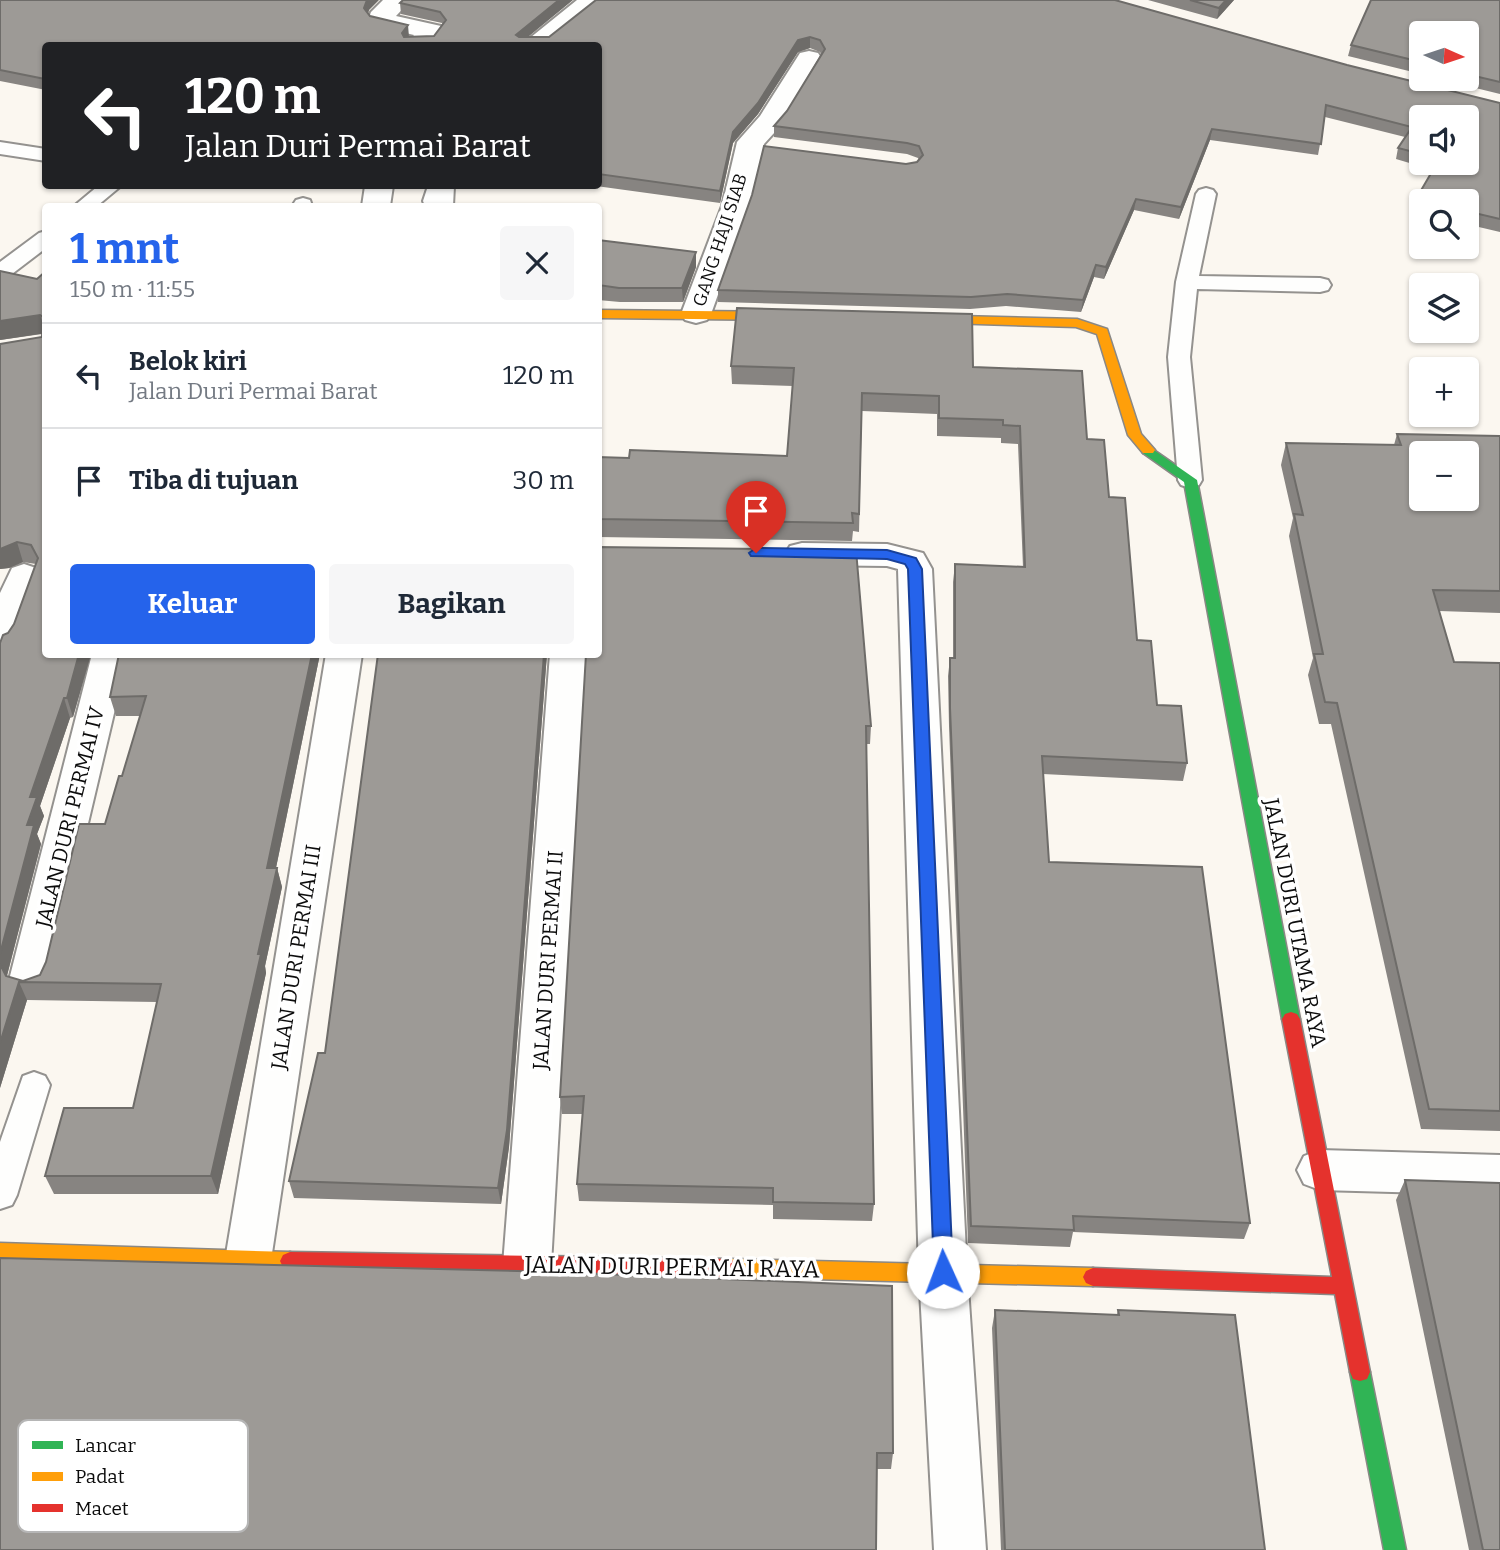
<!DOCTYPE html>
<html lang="id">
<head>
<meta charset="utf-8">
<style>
	body { margin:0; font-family:Bitter,serif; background:#f6f6f7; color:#1f2937; height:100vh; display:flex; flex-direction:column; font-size:26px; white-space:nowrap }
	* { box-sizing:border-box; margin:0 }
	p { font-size:23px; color:#747a83 }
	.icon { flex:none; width:38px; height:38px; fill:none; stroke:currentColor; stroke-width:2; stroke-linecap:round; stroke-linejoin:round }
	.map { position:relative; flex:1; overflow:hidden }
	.sheet { position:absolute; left:42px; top:203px; width:560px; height:455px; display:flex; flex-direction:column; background:#fff; border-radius:7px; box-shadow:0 2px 5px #0004 }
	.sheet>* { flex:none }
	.banner { position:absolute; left:42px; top:42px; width:560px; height:147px; border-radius:7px; box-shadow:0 2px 5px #0004; background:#202124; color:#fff; overflow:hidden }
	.needle { width:46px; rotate:93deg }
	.fabs { position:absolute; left:1409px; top:21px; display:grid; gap:14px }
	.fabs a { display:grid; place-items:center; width:70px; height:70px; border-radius:7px; background:#fff; box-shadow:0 2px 5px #0004; font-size:35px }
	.pin { position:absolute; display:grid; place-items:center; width:60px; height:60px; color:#fff; margin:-72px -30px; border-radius:50% 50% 50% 0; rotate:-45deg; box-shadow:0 0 7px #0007 }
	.pin .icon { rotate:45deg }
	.me { position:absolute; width:77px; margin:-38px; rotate:358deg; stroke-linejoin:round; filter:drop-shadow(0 0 5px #0008) }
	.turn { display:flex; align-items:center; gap:24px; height:147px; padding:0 28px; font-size:32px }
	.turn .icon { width:91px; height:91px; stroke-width:2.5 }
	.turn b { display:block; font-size:49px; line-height:60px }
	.round { display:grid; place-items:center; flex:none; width:74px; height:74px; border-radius:7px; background:#f6f6f7 }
	.overview { display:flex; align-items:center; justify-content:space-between; height:119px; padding:0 28px }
	h1 { font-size:42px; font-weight:700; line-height:52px; color:#2563eb }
	.button { display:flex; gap:14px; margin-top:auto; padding:14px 28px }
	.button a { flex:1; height:80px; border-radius:7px; background:#2563eb; color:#fff; font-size:28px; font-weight:700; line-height:80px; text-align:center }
	.button a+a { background:#f6f6f7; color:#1f2937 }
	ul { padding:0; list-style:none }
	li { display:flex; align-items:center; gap:21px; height:105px; padding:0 28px; border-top:2px solid #e0e1e3 }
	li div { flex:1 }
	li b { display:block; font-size:26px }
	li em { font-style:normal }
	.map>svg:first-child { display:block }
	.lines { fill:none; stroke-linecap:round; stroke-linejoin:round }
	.lane-casing { stroke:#94928f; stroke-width:4 }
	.street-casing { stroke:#94928f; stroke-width:4 }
	.fast-casing { stroke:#8a8885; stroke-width:3 }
	.slow-casing { stroke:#8a8885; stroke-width:3 }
	.jam-casing { stroke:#8a8885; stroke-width:3 }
	.lane { fill:#fefefd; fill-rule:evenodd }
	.street { fill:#fefefd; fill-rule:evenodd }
	.fast { fill:#30b455; fill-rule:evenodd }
	.slow { fill:#ff9f0a; fill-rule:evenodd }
	.jam { fill:#e5322d; fill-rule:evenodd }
	.wall { fill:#878481; fill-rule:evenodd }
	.shaded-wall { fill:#6e6c69 }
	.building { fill:#9d9a96; stroke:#6e6c69; stroke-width:2; fill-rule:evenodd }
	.route { fill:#2563eb; stroke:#184099; stroke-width:2 }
	.labels { text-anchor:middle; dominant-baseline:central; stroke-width:7; stroke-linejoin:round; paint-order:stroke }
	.far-street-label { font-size:18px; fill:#0c0c0c; stroke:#fff }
	.street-label { font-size:21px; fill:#0c0c0c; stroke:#fff }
	.near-street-label { font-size:24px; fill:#0c0c0c; stroke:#fff }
	.key { fill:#fff; stroke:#b6b6b6; stroke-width:2 }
	.key-label { font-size:19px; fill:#0c0c0c }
</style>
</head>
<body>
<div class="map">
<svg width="1500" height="1550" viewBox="0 0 1500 1550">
	<rect width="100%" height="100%" fill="#fbf7f0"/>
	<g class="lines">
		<g class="lane-casing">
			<path id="lane" d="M0,142l46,7v12l-46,-7z
				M98,186h23l-24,20h-23z
				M1206,188l7,2 3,4 -17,82 121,2 8,2 3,5 -3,5 -8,2 -123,-3 -7,68 12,123 -3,5 -9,3 -9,-3 -3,-5 -10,-123 8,-75 20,-88 3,-4z
				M303,198l7,2 2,6h-20l4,-6z
				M46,231v17l-38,29 -8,1v-16l39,-29z
				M34,1072l11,4 5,9 -33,110 -5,10 -12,4v-67l23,-66z"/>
		</g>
		<g class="street-casing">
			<path id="street" d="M383,0h28l-15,16 45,10 4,5 -12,15h-28l9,-11 -42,-10 -4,-5 3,-8z
				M577,0h29l-56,46h-30z
				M809,51l9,2 4,6 -37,62 -21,23 -14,62 -39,108 -4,6 -11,3 -11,-3 -4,-6 41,-108 15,-64 23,-26 40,-63z
				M365,186h28l-3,20h-28z
				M428,186h26l-1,20h-28l-2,-5z
				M802,543l85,1 36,9 9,16 35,703 19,278h-52l-15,-278 -21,-703 -11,-3 -85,-1 -12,-3 -5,-8 5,-8z
				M24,564l12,4 6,8 -24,66 -5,9 -13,3v-61l12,-25z
				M92,654h36l-77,326 -6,12 -15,5 -15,-5 -6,-12z
				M326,654h36l-91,606 -6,15 -17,6 -17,-6 -6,-15z
				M550,654h36l-35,611 -7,15 -17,6 -17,-6 -7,-15z
				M1320,1150l180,5v40l-180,-5 -16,-6 -7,-14 7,-14z"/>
		</g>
		<g class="fast-casing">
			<path id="fast" d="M1148,446l49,34 103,539 -3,5 -6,2 -6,-2 -3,-5 -98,-537 -41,-29v-6z
				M1360,1363l7,2 3,7 36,178h-22l-34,-178 3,-7z"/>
		</g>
		<g class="slow-casing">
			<path id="slow" d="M598,310l191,2 6,4 -6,4 -191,-2z
				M919,315l158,4 30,10 34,105 14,16 -2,3h-10l-15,-18 -31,-101 -21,-7 -161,-5 -2,-3z
				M0,1243l290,9 7,3 3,6 -3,6 -7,3 -290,-9z
				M729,1259l364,9 7,3 3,6 -3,6 -7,3 -364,-9 -7,-3 -3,-6 3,-6z"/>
		</g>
		<g class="jam-casing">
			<path id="jam" d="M1291,1012l6,2 3,5 70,353 -3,7 -7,2 -7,-2 -3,-7 -15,-78 -242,-8 -7,-3 -3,-6 3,-6 7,-3 239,9 -50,-258 3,-5z
				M290,1252l439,7 7,3 3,6 -3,6 -7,3 -439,-7 -7,-3 -3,-6 3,-6z"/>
		</g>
		<use href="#lane" class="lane"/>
		<use href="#street" class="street"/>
		<use href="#fast" class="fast"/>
		<use href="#slow" class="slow"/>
		<use href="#jam" class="jam"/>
	</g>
	<path class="wall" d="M0,0l369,10 -1,3 2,3 39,21 25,-1 9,-11 -1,-2 -41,-9 -1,-11 3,-3 125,37h21l47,-37 751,65 153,38v129l-34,-8v-23h-45v11l-8,-2 3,-11 17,-29 -37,-11 2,-11 7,-11 -80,-20 -7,38 -108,-15 -31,79 -45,-9 -30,69 -10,-2 -13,35 -75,-6 -36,3 -252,-7v-12l188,-126 11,-2 2,-2 -1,-2 -11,-4 -133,-17v-11l13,-15 34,-57 -1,-2 -10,-4 -12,4 -40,62 -25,29 -13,60 -124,-17h2v-140h-552v44l-46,-9zM1421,117l45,46h-45z
		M1148,0h86l-17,19z
		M1500,0v94l-61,-15h27v-46h-45v41l-73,-18 3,-11z
		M598,240l98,12v15l-13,35h-63l-22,-2z
		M46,271v383h45l-18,63 -3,1 -30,88 4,10 -7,18 4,10 -34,132 16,5 17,-6 65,-151 17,-48 19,-60h-25l-6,-19 9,-43h201l-44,214h1l5,19 -17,79 1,7 -48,221h-164l-9,-18 88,-68 24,-106 -130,-2 -27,88 8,-455 6,-9 22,-60 -13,-2 -14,6 -9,1v-225l42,-7v-3l-42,6 37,-61z
		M731,366l242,1 114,72 22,58 28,143 20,65 30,58 -4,18 -140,-7 6,88 201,361 -6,16 -171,-7 -3,15 -102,-4 -19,-517 -1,-50 2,-18h3v-76l2,-18 68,3 -5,-123 -17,-1v-5l-64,-2v-22l-75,-3 -3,121 -6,-1 -1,10 -254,-4v-80l31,1 158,-2 6,-70 -61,-2z
		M1397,434l103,2v177l-61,-2 15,51 46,1v468l-79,-2 -90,-405h-12l-11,-49 5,-17 -24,-122 4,-18 -12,-53 5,-22 108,2z
		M378,654h169l-38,493 -8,57 -207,-6 -5,-17 36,-128z
		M586,654l285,72 -1,18h-4l8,460 -2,17 -99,-2v-14l-194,-4 -2,-17 6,-70h-21l-2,-17z
		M1405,1180l95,370h-31l-73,-350z
		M0,1258l893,195 -2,16h-14z
		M995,1310l122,5 1,-5 147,240h-264l-9,-222z"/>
	<path class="shaded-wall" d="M367,0h12l-10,10 -3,9 -2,-11z
		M559,0h14l-56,46 -1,-11z
		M1226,0h8l-17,19 2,-11z
		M408,25l1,12 -6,7 -1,-11z
		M810,37v11l-12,4 -40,62 -25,29 -13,60v-12l13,-59 65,-92z
		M1212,129l-2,11 -31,79 2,-12z
		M1136,199l-2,11 -30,69 2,-12z
		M696,252v15l-13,35 -1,-14z
		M1096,265l-2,12 -13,35 2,-12z
		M40,315l6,18 -46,7v-19z
		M17,542l6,20 -14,6 -9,1v-20z
		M79,654h12l-18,63 -6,-19z
		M312,654h8l-48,233 -5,-19z
		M544,654h3l-38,493 -8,57 -3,-16z
		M64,698l6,20 -30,88 4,10 -7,18 4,10 -35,135 -6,-15v-10l27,-129 3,-28z
		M277,868l5,19 -17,79 1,7 -48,221 -7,-18 47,-222z
		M19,982l8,18 -27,88v-45z"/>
	<path class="building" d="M0,0h367l-3,8 6,8 38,9 -6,8 2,4 30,-1 12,-16 -6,-8 -40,-9 3,-3h156l-43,35 3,2h30l47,-37h519l232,65 153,38v116l-34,-8v-10h-39l-11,-2 21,-36h29v-46h-45v37l-23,-6 14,-21 -86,-22 -5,39 -109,-15 -31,78 -45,-8 -30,68 -10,-2 -13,35 -76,-6 -36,3 -253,-7 34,-95 12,-49 142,18 11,-2 6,-7 -4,-9 -12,-3 -133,-17 13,-15 38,-62 -5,-9 -10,-3 -12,3 -40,63 -25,29 -13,59 -122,-17v-128h-552l-1,33 -45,-9z
		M1190,0h36l-7,8z
		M1371,0h129v82l-34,-8v-41h-45v29l-70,-17z
		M598,240l98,12 -14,36h-63l-21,-3z
		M0,271l37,8 9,-8v383h33l-12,44h-3l-34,99h7l-10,28h7l-34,129v-311l3,-8 5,-2 6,-9 24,-66 -7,-13 -14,-3 -17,7v-205l42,-7 1,-20 -3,-2 -40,6z
		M737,308l235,6 1,53 109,4 5,68 17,1 5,57 16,1 12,142 14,1 6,64 24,1 6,57 -145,-7 7,106 153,5 48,356 -177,-7 1,14 -103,-4 -21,-518v-50h5v-94l70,3 -5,-141 -17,-1v-5l-64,-2v-22l-77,-3 -3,121 -7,-1 1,10 -255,-4v-62l31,1 1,-8 157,6 7,-88 -63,-2z
		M1397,434l103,2v155l-67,-1 21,72 46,1v448l-71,-2 -92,-406 -12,-1 -11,-48h9l-29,-140 9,1 -17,-72 115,2zM1421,453h45v46h-45z
		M598,547l258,3 15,176h-5l8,478 -101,-2v-14l-196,-4 7,-88 -24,1 26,-443h12z
		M119,654h193l-45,214h10l-19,86h3l-50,222h-166l19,-68h69l28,-124 -142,-2 -19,61v-79l6,12 17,5 17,-6 6,-13 33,-138h26l14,-48h3l24,-80 -36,1z
		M378,654h166l-37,476 -9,58 -209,-7 29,-128h7z
		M1405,1180l95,3v367h-17z
		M0,1258l555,14 337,14 1,167h-16l-1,97h-876z
		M995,1310l124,5 -1,-5 117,5 30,235h-260z"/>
	<path class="route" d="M756,548l131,2 29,8 6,11 31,703 -3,6 -7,3 -6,-3 -3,-6 -26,-703 -3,-5 -18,-5 -136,-3 -2,-3z"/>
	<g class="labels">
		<g class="far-street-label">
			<text transform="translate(720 240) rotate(-72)">GANG HAJI SIAB</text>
		</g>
		<g class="street-label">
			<text transform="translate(70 817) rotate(-76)">JALAN DURI PERMAI IV</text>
			<text transform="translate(1295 923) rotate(79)">JALAN DURI UTAMA RAYA</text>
			<text transform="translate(296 957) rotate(-81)">JALAN DURI PERMAI III</text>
			<text transform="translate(548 960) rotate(-86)">JALAN DURI PERMAI II</text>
		</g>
		<g class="near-street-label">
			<text transform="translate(672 1267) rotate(1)">JALAN DURI PERMAI RAYA</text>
		</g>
	</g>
	<rect x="18" y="1420" width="230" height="112" rx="10" class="key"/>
	<rect x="32" y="1441" width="31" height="8" fill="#30b455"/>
	<rect x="32" y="1472" width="31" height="9" fill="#ff9f0a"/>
	<rect x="32" y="1504" width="31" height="8" fill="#e5322d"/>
	<g class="key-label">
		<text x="75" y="1452">Lancar</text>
		<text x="75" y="1483">Padat</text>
		<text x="75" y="1515">Macet</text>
	</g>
</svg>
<div class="fabs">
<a><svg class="needle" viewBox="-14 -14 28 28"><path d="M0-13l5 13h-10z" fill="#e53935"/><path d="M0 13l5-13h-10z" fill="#747a83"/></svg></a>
<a><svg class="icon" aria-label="sound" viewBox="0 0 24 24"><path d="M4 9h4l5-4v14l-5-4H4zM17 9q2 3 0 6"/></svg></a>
<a><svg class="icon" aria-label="search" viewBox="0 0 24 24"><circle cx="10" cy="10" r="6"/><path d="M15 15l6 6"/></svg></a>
<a><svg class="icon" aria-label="layers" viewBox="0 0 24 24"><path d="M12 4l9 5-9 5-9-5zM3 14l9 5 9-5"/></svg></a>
<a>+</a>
<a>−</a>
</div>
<div class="pin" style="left:756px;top:553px;background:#d93025"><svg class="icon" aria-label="arrive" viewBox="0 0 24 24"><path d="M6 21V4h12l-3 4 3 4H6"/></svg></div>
<svg class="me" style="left:943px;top:1272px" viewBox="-20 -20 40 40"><circle r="19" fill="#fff"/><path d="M0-13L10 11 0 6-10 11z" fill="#2563eb"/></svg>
<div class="banner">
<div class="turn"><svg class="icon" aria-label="left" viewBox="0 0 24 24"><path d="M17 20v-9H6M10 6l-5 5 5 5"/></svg><div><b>120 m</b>Jalan Duri Permai Barat</div></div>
</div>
<section class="sheet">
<div class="overview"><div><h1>1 mnt</h1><p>150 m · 11:55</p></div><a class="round"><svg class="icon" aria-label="close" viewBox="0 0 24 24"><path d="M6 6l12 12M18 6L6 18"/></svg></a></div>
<ul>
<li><svg class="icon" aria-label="left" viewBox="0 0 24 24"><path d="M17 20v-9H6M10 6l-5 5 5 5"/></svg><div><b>Belok kiri</b><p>Jalan Duri Permai Barat</p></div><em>120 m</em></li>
<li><svg class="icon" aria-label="arrive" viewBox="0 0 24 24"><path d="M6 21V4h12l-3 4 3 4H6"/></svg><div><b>Tiba di tujuan</b></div><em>30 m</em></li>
</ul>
<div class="button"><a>Keluar</a><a>Bagikan</a></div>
</section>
</div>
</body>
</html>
